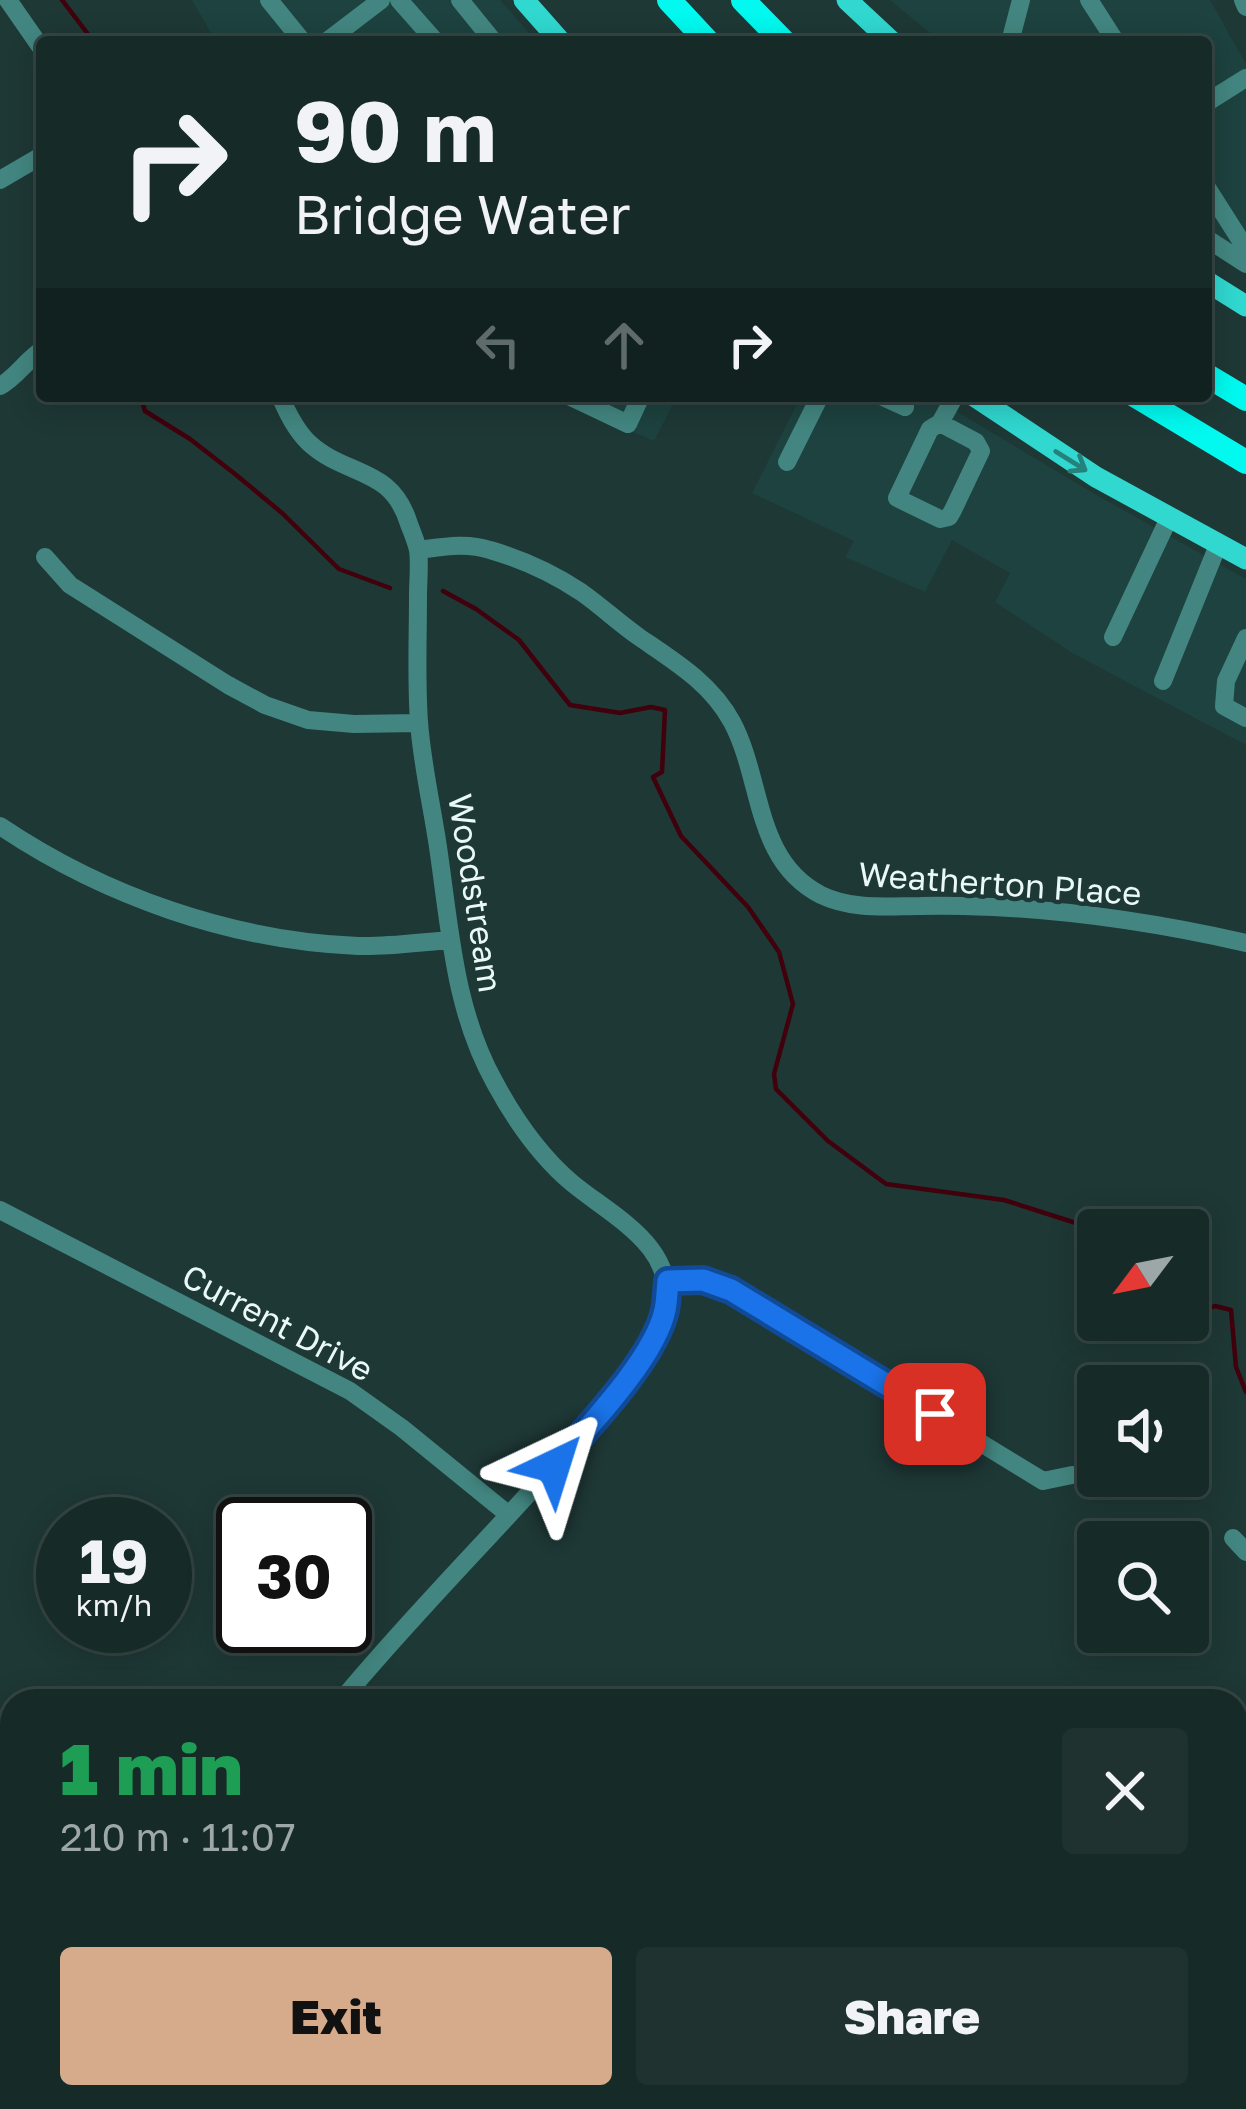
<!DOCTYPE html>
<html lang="en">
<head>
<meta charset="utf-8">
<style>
	body { margin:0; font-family:"Golos Text",sans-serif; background:#1f3230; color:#f1f3f6; height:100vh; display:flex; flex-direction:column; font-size:45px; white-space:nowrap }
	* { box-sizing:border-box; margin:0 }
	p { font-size:39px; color:#9ea7a8 }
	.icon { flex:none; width:66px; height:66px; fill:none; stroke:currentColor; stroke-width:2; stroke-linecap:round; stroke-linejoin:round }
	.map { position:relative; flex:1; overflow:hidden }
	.side { position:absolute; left:0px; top:1689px; width:1248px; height:420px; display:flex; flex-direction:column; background:#162a28; border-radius:36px 36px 0 0; box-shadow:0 6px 30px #0003,0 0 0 3px #354645 }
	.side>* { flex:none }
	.top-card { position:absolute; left:36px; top:36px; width:1176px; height:366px; border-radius:12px; box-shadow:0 6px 30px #0003,0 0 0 3px #354645; background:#162a28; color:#f1f3f6; overflow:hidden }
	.needle { width:78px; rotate:238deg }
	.controls { position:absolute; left:1077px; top:1209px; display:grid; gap:24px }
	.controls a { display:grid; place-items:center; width:132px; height:132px; border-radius:12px; background:#162a28; box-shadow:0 6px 30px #0003,0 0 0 3px #354645; font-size:60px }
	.speed { position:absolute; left:36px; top:1497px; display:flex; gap:24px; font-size:60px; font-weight:700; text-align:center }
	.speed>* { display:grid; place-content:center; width:156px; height:156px; border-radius:50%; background:#162a28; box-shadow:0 6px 30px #0003,0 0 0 3px #354645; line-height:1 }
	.speed small { font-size:30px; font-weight:400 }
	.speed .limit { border:6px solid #111; border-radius:18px; background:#fff; color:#111 }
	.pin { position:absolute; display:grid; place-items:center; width:102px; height:102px; color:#fff; margin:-51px; border-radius:24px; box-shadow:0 6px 18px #0006 }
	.me { position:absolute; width:132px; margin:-66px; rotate:41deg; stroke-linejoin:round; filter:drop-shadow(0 0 9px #0008) }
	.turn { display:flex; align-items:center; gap:42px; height:252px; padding:0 60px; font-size:54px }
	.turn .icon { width:156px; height:156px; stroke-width:2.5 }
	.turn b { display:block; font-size:84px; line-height:102px }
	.lanes { display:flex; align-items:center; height:114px; padding:0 60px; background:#0003; justify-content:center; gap:60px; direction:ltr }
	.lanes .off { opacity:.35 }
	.round { display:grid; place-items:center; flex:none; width:126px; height:126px; border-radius:12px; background:#1f3230 }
	.overview { display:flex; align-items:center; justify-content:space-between; height:204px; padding:0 60px }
	h1 { font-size:72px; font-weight:800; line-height:90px; color:#1e9e55 }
	.primary-button { display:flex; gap:24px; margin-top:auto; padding:24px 60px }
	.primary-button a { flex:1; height:138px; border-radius:12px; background:#d6ab8b; color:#111; font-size:48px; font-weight:800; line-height:138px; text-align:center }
	.primary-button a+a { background:#1f3230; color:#f1f3f6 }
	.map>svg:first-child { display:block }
	.built { fill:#1d423f }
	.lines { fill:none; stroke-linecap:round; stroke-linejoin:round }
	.stream { stroke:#40010c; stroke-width:4.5 }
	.minor { stroke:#438681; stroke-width:18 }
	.major { stroke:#30d8d0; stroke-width:21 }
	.highway { stroke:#01f9ef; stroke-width:24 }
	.oneway { stroke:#26807b }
	.route-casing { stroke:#114b97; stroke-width:30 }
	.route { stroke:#1a73e8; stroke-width:21 }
	.labels { text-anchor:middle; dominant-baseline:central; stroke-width:9; stroke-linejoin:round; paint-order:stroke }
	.street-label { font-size:33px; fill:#e9f9f7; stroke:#1e3836 }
</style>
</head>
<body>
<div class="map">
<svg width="1246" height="2109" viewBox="0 0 1246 2109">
	<rect width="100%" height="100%" fill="#1e3836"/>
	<path class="built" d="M192,0h308l37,42h-321z
		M890,0h320l36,64v205l-40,-24v-203h-265z
		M550,396h127l-23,45z
		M801,396h134l26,18 132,79 153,86v166l-172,-91 -79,-52 15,-29 -58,-33 -27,52 -80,-35 9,-16 -102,-48z"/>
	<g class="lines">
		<path class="stream" d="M62,0l32,42
			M146,396l-4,5 3,10 45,28 45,35 47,39 57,56 51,19
			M443,591l33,18 43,31 51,65 50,8 31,-6 14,3 -3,62 -9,5 28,59 67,71 31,45 14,52 -19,70 2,15 52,52 58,43 118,16 94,30
			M1188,1317l27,-11 16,4 5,57 10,25
			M1159,1320l4,8 18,-8
			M0,2010l12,12"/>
		<path class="minor" d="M8,0l34,49
			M269,0l34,42
			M399,0l37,42
			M460,0l34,42
			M1089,0l27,42
			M1243,0l3,7
			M326,42l55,-42
			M1010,42l11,-42
			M1206,103l40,-25
			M0,180l41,-24
			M1206,186l40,63
			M1206,238l40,26
			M0,386c17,-9 26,-26 42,-36
			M280,396c7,16 15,33 28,46 38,36 83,23 101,82 3,8 7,17 9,26 2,14 0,31 0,45 0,42 -2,85 1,127 3,42 13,84 19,125 12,81 16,163 57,236 20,37 44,72 77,100 41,34 109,65 92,130 -12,49 -65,102 -98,139 -74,84 -154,163 -225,249
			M569,396l59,28 13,-28
			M881,396l24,11
			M940,423l36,19 5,9 -28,59 -4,7 -9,2 -43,-21 33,-69 10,-6 15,-27
			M787,462l33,-66
			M418,550c24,-3 48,-8 72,0 31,9 64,24 91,42 20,14 38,31 58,45 35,24 72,46 93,85 31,58 22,139 89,173 31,15 66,11 99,11 24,-1 49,0 73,1 85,4 170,17 253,36
			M45,557l25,28 158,100 37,20 43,15 46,4 65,-1
			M1113,637l56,-119
			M1246,638l-20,43 -2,25 22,12
			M1163,681l55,-136
			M0,826c104,70 232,115 358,120 31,1 63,-4 93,-6
			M0,1210l350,181 52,37 107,87
			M668,1281l35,-1 28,10 312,191 29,-6
			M1233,1538l13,14
			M0,1732l12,5
			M1236,1870l10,11
			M1236,2052l10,-7
			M96,2109l5,-12
			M478,2109l10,-12
			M845,2109l10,-12
			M1153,2109l18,-12"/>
		<path class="major" d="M524,0l37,42
			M847,0l45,42
			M1206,281l40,25
			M974,396l122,81 150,82"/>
		<path class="highway" d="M669,0l39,42
			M743,0l41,42
			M1206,375l40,24
			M1136,396l110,66"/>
	</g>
	<defs><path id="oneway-shaft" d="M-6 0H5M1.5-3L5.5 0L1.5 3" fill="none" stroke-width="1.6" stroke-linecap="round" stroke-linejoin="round" transform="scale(3)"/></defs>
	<use class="oneway" href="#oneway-shaft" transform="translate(1071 461) rotate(32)"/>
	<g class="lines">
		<g class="route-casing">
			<path id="route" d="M554,1466c33,-38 101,-108 111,-156 2,-10 2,-20 3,-29l35,-1 28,10 204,124"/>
		</g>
		<use href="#route" class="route"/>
	</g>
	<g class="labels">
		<g class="street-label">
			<text transform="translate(1000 883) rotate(4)">Weatherton Place</text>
			<text transform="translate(476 893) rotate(81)">Woodstream</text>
			<text transform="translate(278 1322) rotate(28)">Current Drive</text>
		</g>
	</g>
</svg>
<div class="controls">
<a><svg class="needle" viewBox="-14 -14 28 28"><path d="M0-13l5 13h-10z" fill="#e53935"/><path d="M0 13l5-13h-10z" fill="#9ea7a8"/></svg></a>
<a><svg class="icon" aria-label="sound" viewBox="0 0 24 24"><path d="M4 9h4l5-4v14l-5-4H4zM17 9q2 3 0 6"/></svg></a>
<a><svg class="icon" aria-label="search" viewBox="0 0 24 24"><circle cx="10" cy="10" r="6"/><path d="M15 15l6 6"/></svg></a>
</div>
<div class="speed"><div>19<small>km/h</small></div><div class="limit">30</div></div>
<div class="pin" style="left:935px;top:1414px;background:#d93025"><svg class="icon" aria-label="arrive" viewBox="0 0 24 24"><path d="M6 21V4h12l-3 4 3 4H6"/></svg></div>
<svg class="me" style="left:554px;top:1466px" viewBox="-20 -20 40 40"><path d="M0-17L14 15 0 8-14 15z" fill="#1a73e8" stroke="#fff" stroke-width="4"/></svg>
<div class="top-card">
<div class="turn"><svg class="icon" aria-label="right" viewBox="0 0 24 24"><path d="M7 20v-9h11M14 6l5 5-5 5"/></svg><div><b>90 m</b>Bridge Water</div></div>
<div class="lanes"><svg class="icon off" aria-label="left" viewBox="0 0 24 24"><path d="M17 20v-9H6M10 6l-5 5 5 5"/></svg><svg class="icon off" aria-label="ahead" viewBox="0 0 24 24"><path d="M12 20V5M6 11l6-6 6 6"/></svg><svg class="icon" aria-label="right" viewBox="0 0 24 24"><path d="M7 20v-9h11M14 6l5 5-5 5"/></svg></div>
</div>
<section class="side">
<div class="overview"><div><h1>1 min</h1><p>210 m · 11:07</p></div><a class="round"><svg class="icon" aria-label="close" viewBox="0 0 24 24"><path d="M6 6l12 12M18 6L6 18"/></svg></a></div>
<div class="primary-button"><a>Exit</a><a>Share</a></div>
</section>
</div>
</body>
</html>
